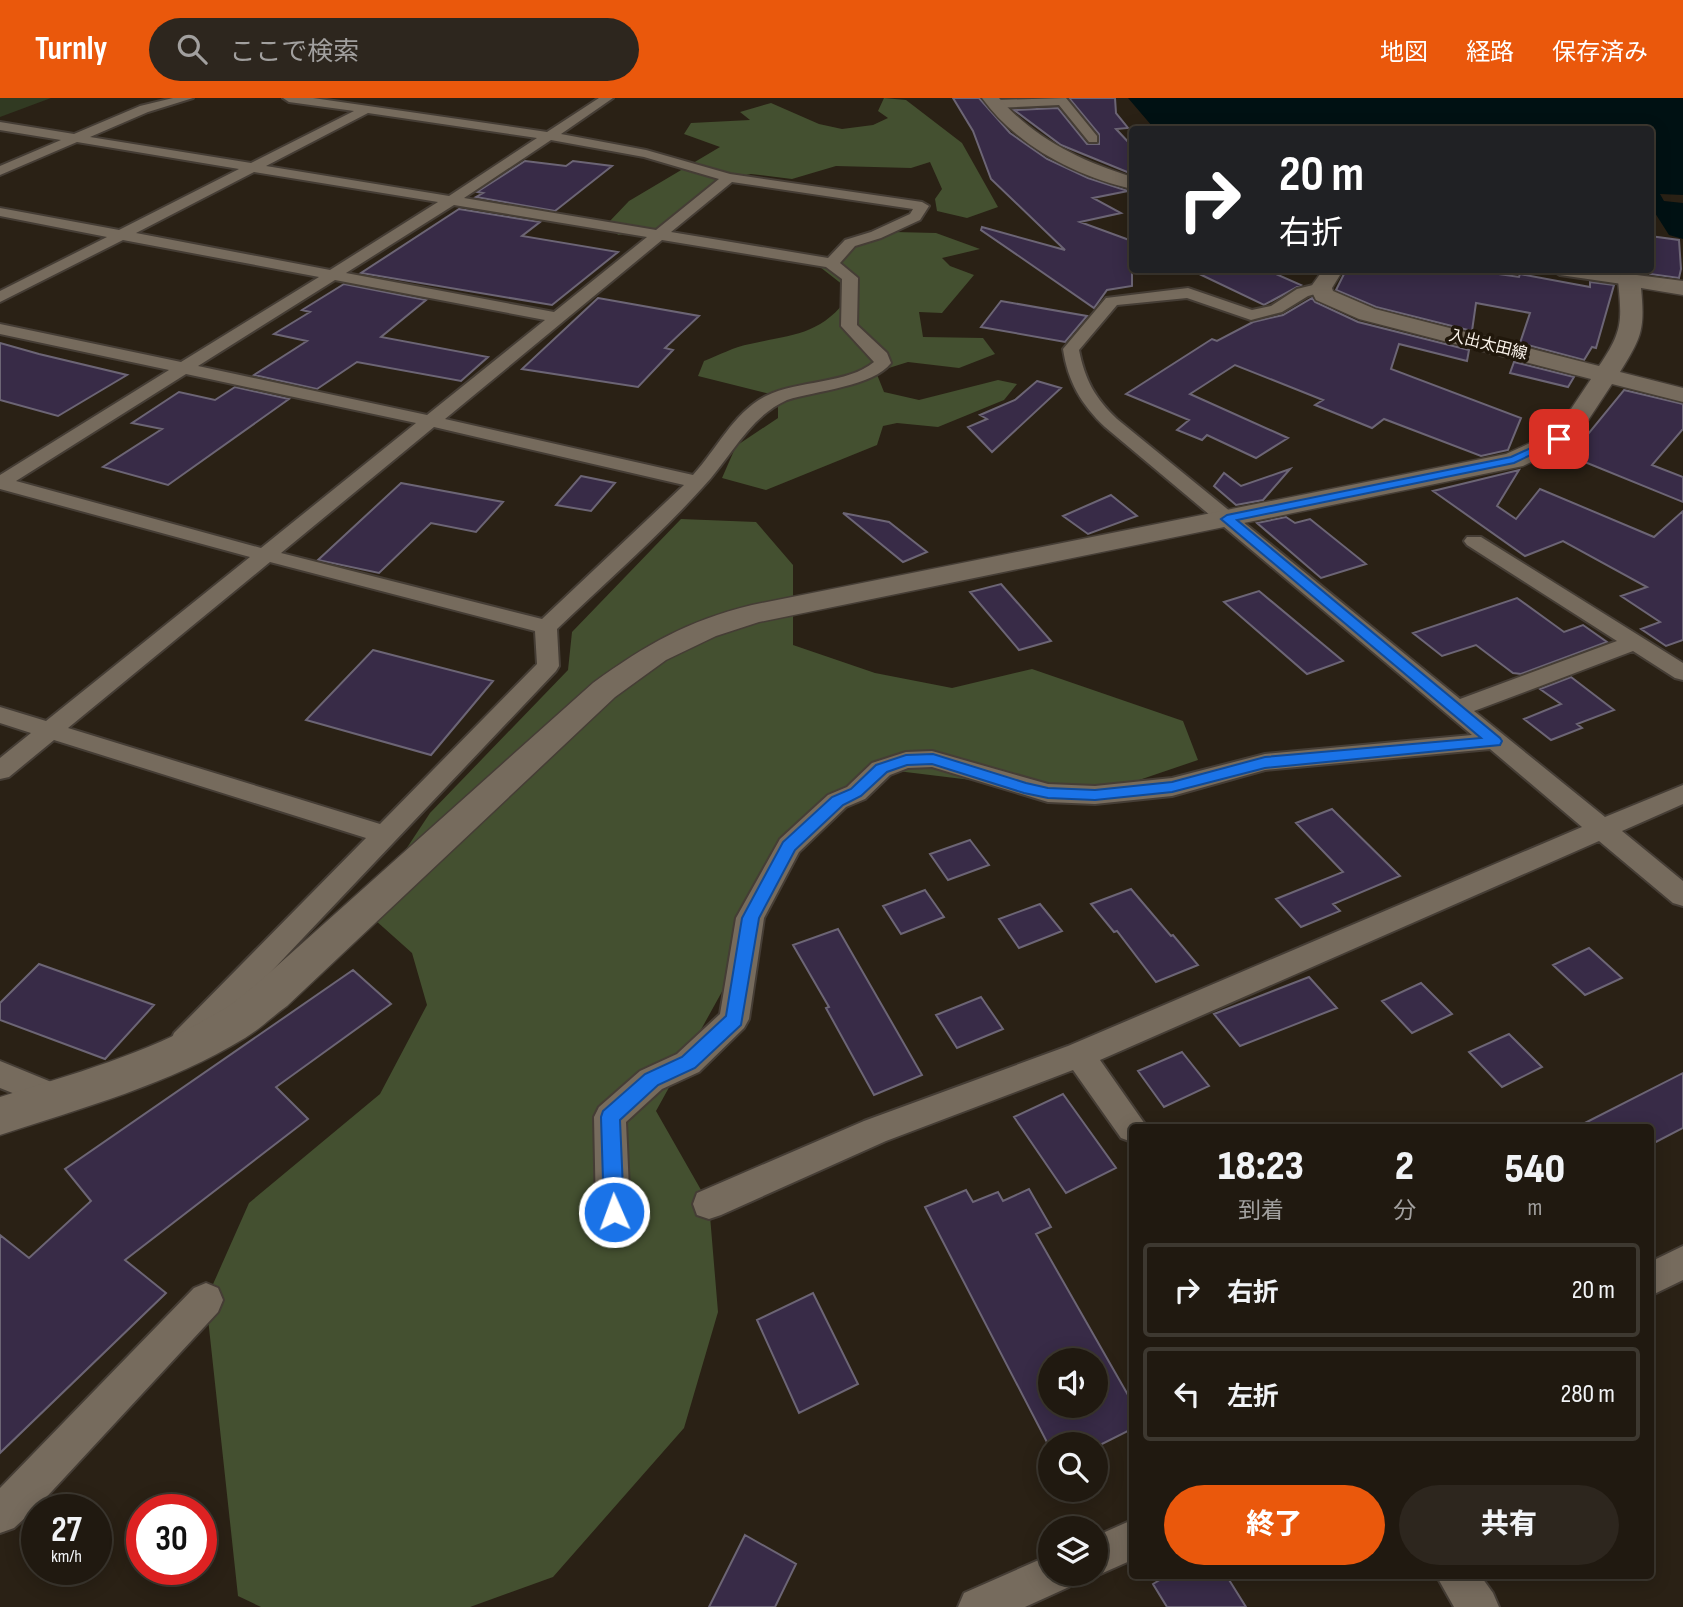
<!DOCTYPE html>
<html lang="ja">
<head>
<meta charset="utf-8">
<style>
	body { margin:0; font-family:"Sofia Sans Condensed","Noto Sans JP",sans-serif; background:#2d261e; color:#f1f3f6; height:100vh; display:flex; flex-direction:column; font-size:26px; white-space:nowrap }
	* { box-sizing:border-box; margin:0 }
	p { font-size:23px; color:#a2a09f }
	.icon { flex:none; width:38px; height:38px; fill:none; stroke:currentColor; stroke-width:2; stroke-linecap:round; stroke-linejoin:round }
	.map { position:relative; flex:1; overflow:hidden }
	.panel { position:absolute; left:1129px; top:1026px; width:525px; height:455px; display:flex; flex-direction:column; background:#201910; border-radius:7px; box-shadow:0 4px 18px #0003,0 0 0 2px #3d3830 }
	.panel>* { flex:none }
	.top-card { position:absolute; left:1129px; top:28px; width:525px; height:147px; border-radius:7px; box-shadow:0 4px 18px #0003,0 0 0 2px #3d3830; background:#202124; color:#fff; overflow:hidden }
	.controls { position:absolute; left:1038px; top:1250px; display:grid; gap:14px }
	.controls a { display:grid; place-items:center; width:70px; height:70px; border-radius:50%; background:#201910; box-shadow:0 4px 18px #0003,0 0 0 2px #3d3830; font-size:35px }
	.speed { position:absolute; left:21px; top:1396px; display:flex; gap:14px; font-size:35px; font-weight:700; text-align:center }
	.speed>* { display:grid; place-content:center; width:91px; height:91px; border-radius:50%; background:#201910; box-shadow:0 4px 18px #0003,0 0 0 2px #3d3830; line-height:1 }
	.speed small { font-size:18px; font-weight:400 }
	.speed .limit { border:10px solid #d22; background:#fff; color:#111 }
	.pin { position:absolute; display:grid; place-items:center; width:60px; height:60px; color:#fff; margin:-30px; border-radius:14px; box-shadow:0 4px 10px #0006 }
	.me { position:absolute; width:77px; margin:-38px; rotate:358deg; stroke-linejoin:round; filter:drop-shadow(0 0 5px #0008) }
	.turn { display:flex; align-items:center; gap:24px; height:147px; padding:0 35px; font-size:32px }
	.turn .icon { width:91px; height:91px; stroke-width:2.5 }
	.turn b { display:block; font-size:49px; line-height:60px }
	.eta { display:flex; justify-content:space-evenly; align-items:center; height:119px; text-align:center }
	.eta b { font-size:42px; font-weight:800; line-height:49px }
	.cta { display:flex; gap:14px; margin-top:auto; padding:14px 35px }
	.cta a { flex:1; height:80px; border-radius:42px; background:#ea580c; color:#fff; font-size:28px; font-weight:800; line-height:80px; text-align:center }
	.cta a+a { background:#2d261e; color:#f1f3f6 }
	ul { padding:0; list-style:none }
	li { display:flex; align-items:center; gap:21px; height:94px; margin:0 14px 10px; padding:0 21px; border:4px solid #3d3830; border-radius:7px }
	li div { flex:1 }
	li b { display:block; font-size:26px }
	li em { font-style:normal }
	header { display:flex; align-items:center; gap:42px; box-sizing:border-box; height:98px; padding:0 35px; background:#ea580c; color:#fff }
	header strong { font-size:33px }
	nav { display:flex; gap:38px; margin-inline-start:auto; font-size:24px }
	.search { width:490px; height:63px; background:#2d261e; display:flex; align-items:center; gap:18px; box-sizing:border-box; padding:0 24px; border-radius:38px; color:#a2a09f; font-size:26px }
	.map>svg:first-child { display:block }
	.green { fill:#313a22 }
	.forest { fill:#445030 }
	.water { fill:#001113 }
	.building { fill:#382b47; stroke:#6c6575; stroke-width:2; fill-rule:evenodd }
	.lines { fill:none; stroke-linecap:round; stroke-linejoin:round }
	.street-casing { stroke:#453d35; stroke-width:4 }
	.secondary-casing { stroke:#453d35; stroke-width:3 }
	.street { fill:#766b5d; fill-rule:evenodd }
	.secondary { fill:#766b5d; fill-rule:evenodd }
	.route { fill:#1a73e8; stroke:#114b97; stroke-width:2 }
	.labels { text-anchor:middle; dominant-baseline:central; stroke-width:7; stroke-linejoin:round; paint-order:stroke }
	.far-street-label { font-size:16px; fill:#f9f2ea; stroke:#20170b }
</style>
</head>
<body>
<header>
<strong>Turnly</strong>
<div class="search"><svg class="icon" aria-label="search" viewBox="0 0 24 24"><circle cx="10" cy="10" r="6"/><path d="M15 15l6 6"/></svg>ここで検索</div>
<nav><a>地図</a><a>経路</a><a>保存済み</a></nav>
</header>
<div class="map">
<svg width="1683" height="1509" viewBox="0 0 1683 1509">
	<rect width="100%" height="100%" fill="#2a2115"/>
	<path class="green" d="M0,0h51l-51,19z"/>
	<path class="forest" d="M884,0l22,2 56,43 36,64 -31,11 -30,-7 -2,-12 7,-10 -12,-27 -19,6 -75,-2 -44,13 -41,-5 -35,7 -58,50 -40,4 -9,-13 20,-21 91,-54 -36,-13 7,-11 59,-3 -10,-8 31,-9 48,21 23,5 31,-4 15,-7 -10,-7z
		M895,134l41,1 44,16 -38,9 8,8 24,9 -32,38 -23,-1 4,25 60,1 12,16 -36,14 -51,-6 -32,10 8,20 35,8 79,-20 19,4 -13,16 -66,27 -41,-4 -14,3 -6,19 -111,45 -44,-12 14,-32 42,-28v-22l-80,-20 6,-15c15,-6 30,-14 46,-17 43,-10 71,-8 100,-49l-7,-10 -23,-18 26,-11 12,-12z
		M681,421l75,3 37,43v80l82,28 77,15 80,-19 151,52 15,39 -103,35 -214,-26 -63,49 -162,293 53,93 9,108 -34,116 -131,149 -83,30h-209l-23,-11 -32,-296 43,-97 131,-109 47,-89 -15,-52 -47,-42 65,-98 138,-143 4,-38z"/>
	<path class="water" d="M1128,0h555v97l-23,-1 4,7 19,2v36l-14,-4 -14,-22 -5,-1v-82l-486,-1 -12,-3z"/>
	<path class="building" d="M953,0h26l31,35 37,26 41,19 40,13 -35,7 28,15 -41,9 52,19v45l-25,4 -13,18 -113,-78 1,-3 83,23 -74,-71 -18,-48z
		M1069,0h46l1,15 12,15 -12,1 16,17v28l-71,-29 -47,-35 44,-2 29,36h12v-10z
		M525,63l41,5 7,-5 39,5 -57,45 -79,-14 7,-4 -6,-1z
		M459,111l81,13 -18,14 96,16 -66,53 -191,-32z
		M1650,138l29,4 2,29 -2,9 -29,-4z
		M1191,172h76l34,15 -37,20z
		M1346,172h124l49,7 1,-3 70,13v-5l24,3 -18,63 -4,-1 -8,13 -64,-17 10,-30 -54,-10 -4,28 -96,-24 -40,-17z
		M344,186l82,16 -45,37 107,20 -27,24 -104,-19 -40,27 -63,-14 53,-34 -33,-7 36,-22 -8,-2z
		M598,200l101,18 -34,32 8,2 -35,37 -116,-18z
		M1312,200l3,4 43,20 111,28 -2,11 -68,-17 -8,25 130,49 -13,32 -27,6 -97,-37 -12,9 -57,-23 8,-5 -88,-35 -45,29 98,44 -32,20 -49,-23 -5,5 -25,-10 12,-10 -63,-26 86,-55 5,2 36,-19 30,-7z
		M1001,203l86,15 -22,26 -84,-15z
		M0,245l39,11 88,21 -69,41 -58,-16z
		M1514,264l60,15 -6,10 -58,-14z
		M1037,283l24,7 -69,64 -24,-25 19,-8 -7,-4 35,-15z
		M235,289l54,12 -121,86 -65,-18 59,-38 -30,-6 47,-31 36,8z
		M1624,292l59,14v25l-31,36 31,12v25l-113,-46z
		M1290,371l-27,31 -27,5 -22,-19 10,-13 17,13z
		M1519,372l-22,36 19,13 24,-30 114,48 29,-26v129l-17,6 -25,-17 19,-7 -39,-26 26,-9 -84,-46 -38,15 -92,-65z
		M581,378l34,7 -24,28 -35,-6z
		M401,385l102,19 -27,30 -45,-9 -52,50 -61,-13z
		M1111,397l26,21 -49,18 -25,-18z
		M843,415l46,9 38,30 -24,10z
		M1286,419l9,6 15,-4 56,45 -45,14 -64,-55z
		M1001,486l50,57 -32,9 -49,-58z
		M1259,493l84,70 -36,13 -83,-72z
		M1517,500l47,34 19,-7 24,17 -86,32 -8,-1 -37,-28 -34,11 -29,-23z
		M373,552l120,31 -62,74 -125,-35z
		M1571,579l43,33 -37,14 5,4 -31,12 -27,-21 37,-15 -21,-15z
		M1332,711l68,67 -67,28 7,7 -39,16 -25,-28 67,-27 -47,-49z
		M970,742l19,25 -41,15 -18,-26z
		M1131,791l40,47 2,-1 25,30 -42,17 -39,-51 -3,1 -23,-28z
		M925,792l19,27 -43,17 -18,-28z
		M1040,806l22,27 -43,17 -20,-29z
		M838,831l84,146 -48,20 -48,-87 3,-1 -36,-62z
		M1589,850l33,30 -37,17 -32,-30z
		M39,866l115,41 -49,54 -105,-39v-17z
		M353,872l38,34 -115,83 32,32 -183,141 41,33 -166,160v-218l29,23 62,-57 -26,-32z
		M1309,879l28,31 -97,38 -26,-32z
		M1421,885l31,31 -40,19 -30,-32z
		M981,899l22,32 -46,19 -21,-33z
		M1509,936l33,33 -40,20 -33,-35z
		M1182,954l27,34 -45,21 -26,-36z
		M1683,975v55l-33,17v-18h-73z
		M1063,996l53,74 -50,25 -52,-76z
		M1029,1091l22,38 -15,7 96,168v27l-30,15h-52v4l-125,-241 41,-17 7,12 25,-10 5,9zM1050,1262h46v45h-46z
		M813,1195l45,91 -59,29 -42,-93z
		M745,1437l51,29 -21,43h-66z
		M1168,1477h58l20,32h-79l-14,-23z"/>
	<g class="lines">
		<g class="street-casing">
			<path id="street" d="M173,0h20l-45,14 -58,25 161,26 103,-52 -65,-9 -6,-4h30l234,34 52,-34h14l-52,36 85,16 84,24 192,28 7,4 -9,14 -39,18 -26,8 -15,17 18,15 -1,47 30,28 4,10c-17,23 -76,28 -104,37 -38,17 -56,57 -84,87 -45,50 -97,95 -146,142l2,37 -3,5 -360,380 -11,3 -11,-3 -4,-9 4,-9 192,-195 -312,-98 -45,37 -9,2v-21l31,-25 -31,-10v-16l46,14 204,-164 -250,-68v-14l169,-105 -169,-36v-10l181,38 138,-85 -196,-37 -123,62v-11l107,-54 -107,-21v-8l119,22 120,-61 -162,-27 -77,33v-9l61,-26 -61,-10v-8l74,12 66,-28zM368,15l169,25 -88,58 -183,-30zM551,42l93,17 75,22 -63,51 -192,-32zM254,74l184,30 -108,68 -194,-37zM732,84l181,27 -3,5 -39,18 -26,8 -17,18 -157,-26zM454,107l193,32 -93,75 -208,-39zM662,142l164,27 16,12 -1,47 33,36c-26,22 -76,18 -108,34 -32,16 -49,53 -73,79l-248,-56zM335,182l210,40 -118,95 -229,-49zM186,276l230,49 -155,125 -245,-67zM434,329l250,58 -142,134 -261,-66zM270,464l265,69 2,33 -157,160 -312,-96z
				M1066,0l31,38v6h-8l-30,-37 -64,3 -6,-4 6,-4z
				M1552,172c18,-2 72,-2 85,10l-8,5 -69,-10z
				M1321,185l8,5 -3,3 -18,5 -26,16 -31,8 -64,-22 -70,7 -38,45c6,30 16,48 38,69l343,280 157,-58 -150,-96 -3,-4 3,-4h14l202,126v17l-8,-2 -42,-27 -159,60 131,106 78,-32v19l-61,27 61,50v25l-10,-3 -74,-62 -499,219 47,67h-15v15l-11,-4 -48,-68 -187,71 -165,74 -12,4 -12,-4 -4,-11 4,-11 167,-72 204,-75 514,-219 -92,-78 -225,21 -93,26 -77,8 -47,-2 -116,-35 -24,1 -18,7 -25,24 -19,8 -47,45 -35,66 -15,101 -5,9 -45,44 -37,17 -36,33 4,90 -5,11 -12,4 -12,-4 -5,-11 -2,-95 5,-10 41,-36 37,-17 43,-40 16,-96 44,-79 48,-44 19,-8 25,-24 34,-11 26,-1 116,33 47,2 77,-8 93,-24 207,-19 -367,-308c-24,-23 -37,-45 -42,-78l43,-51 82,-10 64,22 19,-4 26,-17z
				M0,963l66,27 4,9 -4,9 -11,4 -55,-22z
				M1683,1148v34l-33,16v-34z
				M206,1185l12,5 5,12 -5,12 -178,192 -26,24 -14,5v-45l194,-200z
				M1132,1422v40l-36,16 -6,-3h6v-37z
				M1050,1457v18h25l-6,14 -44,20h-67l6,-14z
				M1436,1477h44l13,18 6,14h-45z"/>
		</g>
		<g class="secondary-casing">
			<path id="secondary" d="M982,0h17c36,41 82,63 133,79v12c-57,-13 -115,-43 -150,-91z
				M1323,172h20l-11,18 1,3 42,18 224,57c24,-35 23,-45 19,-86l3,-5 8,-1 54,7v14l-42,-7c4,41 1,49 -21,84l63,16v14l-71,-18 -27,41 -17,19 -45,22 -764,156 -43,14 -50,24 -51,37 -328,309c-14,10 -27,23 -42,32 -75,46 -163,70 -245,97v-38c73,-23 149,-44 215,-83 16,-8 30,-21 44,-32l334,-299c54,-39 94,-62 159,-78l754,-151 44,-20 17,-19 24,-36 -232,-60 -43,-19 -6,-12z"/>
		</g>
		<use href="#street" class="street"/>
		<use href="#secondary" class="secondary"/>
	</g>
	<path class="route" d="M1555,339l9,2 -50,24 -277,57 263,218 2,3 -2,4 -235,23 -93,24 -77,8 -47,-2 -24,-5 -92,-29 -25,1 -20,7 -26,24 -18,9 -48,45 -36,68 -18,107 -46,43 -37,17 -38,35 4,92 -3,7 -7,3 -8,-3 -2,-7 -3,-95 2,-6 42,-37 37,-17 44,-41 16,-98 41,-76 49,-45 19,-8 25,-24 30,-10 27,-1 93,29 22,5 47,2 77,-8 93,-25 216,-19 -260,-219 6,-4 284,-58z"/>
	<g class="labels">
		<g class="far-street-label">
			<text transform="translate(1488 247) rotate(14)">入出太田線</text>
		</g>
	</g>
</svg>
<div class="controls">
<a><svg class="icon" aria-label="sound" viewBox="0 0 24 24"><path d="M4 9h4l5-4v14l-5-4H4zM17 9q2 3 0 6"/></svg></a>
<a><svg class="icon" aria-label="search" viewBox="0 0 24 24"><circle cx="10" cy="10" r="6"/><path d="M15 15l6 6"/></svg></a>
<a><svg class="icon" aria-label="layers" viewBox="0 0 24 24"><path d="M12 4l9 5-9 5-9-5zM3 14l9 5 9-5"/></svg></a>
</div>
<div class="speed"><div>27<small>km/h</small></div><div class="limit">30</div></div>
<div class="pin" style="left:1559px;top:341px;background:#d93025"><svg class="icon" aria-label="arrive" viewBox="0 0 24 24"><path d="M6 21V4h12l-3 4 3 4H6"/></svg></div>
<svg class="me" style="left:614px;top:1114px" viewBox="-20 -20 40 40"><circle r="17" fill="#1a73e8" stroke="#fff" stroke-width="3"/><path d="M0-11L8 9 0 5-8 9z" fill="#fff"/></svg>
<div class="top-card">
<div class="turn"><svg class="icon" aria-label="right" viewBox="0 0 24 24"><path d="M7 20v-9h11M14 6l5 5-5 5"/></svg><div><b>20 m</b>右折</div></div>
</div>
<section class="panel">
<div class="eta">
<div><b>18:23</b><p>到着</p></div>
<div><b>2</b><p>分</p></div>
<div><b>540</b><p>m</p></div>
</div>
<ul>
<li><svg class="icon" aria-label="right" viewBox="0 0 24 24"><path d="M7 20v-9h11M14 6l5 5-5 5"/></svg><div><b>右折</b></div><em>20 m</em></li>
<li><svg class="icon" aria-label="left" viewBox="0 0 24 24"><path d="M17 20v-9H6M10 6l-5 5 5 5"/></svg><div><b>左折</b></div><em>280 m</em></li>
</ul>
<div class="cta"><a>終了</a><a>共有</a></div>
</section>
</div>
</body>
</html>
